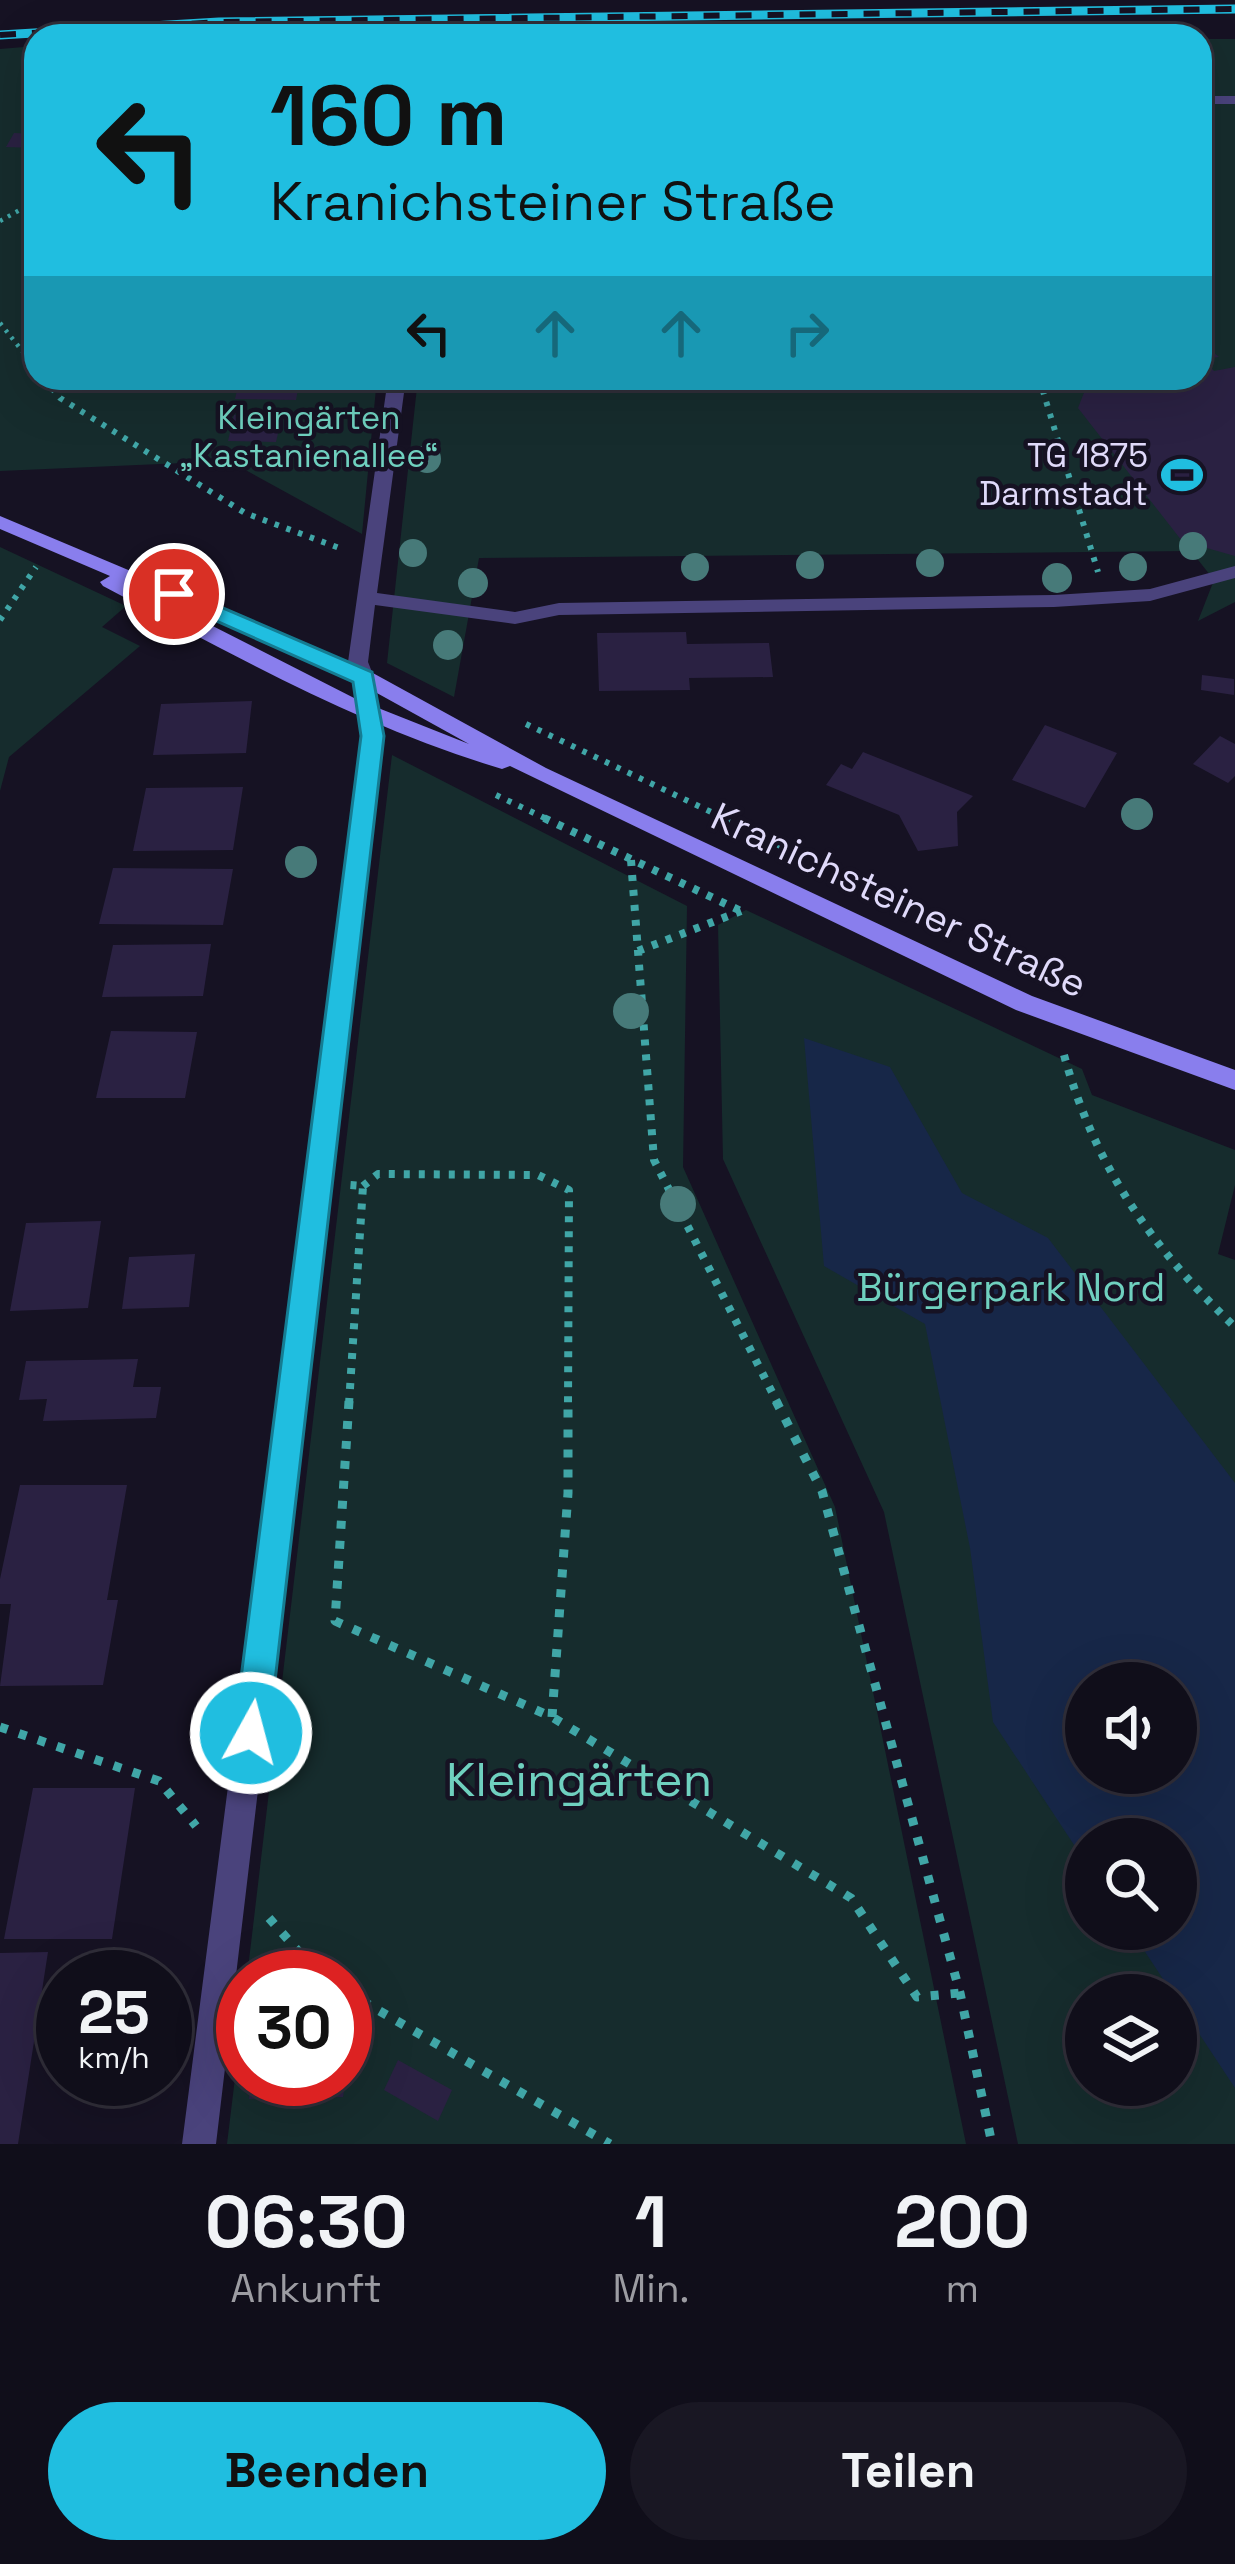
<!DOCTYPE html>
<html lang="de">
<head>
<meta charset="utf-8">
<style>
	body { margin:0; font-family:"Space Grotesk",sans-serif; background:#191723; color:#f1f3f6; height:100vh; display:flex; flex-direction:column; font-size:45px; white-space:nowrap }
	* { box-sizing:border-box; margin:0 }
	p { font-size:39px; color:#9c9ca2 }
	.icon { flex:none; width:66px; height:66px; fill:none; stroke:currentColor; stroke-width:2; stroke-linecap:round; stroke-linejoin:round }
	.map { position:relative; height:2144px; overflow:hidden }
	.side { display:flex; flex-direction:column; background:#100e1a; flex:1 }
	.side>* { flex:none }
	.top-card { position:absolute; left:24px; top:24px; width:1188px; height:366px; border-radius:36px; box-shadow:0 12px 48px #0002,0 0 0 3px #302e39; background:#20bee0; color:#111; overflow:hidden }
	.buttons { position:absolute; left:1065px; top:1662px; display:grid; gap:24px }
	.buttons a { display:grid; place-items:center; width:132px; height:132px; border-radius:50%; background:#100e1a; box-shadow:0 12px 48px #0002,0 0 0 3px #302e39; font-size:60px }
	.speed { position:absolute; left:36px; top:1950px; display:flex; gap:24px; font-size:60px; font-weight:700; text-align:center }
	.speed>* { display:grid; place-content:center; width:156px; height:156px; border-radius:50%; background:#100e1a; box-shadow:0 12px 48px #0002,0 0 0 3px #302e39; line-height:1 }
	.speed small { font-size:30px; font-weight:400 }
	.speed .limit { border:18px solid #d22; background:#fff; color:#111 }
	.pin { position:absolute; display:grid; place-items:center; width:102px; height:102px; color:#fff; margin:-51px; border:6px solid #fff; border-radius:50%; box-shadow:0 3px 12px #0007 }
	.me { position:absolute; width:132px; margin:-66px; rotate:7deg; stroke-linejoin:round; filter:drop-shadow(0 0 9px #0008) }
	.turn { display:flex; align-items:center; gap:42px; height:252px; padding:0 48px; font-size:54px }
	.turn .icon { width:156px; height:156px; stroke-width:2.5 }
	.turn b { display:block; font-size:84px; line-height:102px }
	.lanes { display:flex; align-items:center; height:114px; padding:0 48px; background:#0003; justify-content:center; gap:60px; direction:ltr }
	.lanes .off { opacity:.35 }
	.eta { display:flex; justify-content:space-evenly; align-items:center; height:204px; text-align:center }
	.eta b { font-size:72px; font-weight:800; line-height:84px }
	.button { display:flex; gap:24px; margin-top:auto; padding:24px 48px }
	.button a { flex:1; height:138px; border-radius:72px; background:#20bee0; color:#111; font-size:48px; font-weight:800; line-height:138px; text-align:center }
	.button a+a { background:#191723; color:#f1f3f6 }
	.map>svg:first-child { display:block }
	.green { fill:#162c2d; fill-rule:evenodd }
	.water { fill:#172748; fill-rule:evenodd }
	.building { fill:#2a2142 }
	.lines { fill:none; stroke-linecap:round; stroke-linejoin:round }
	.path-far3 { stroke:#40a6a7; stroke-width:4.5; stroke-dasharray:3 6; stroke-linecap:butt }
	.path-far2 { stroke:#40a6a7; stroke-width:6; stroke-dasharray:4.5 8; stroke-linecap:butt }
	.path-far1 { stroke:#40a6a7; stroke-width:8; stroke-dasharray:6 9; stroke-linecap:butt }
	.path { stroke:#40a6a7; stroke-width:9; stroke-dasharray:8 12; stroke-linecap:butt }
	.lane { fill:#4a437c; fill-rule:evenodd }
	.street { fill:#4a437c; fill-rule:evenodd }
	.secondary { fill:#897eed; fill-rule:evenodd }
	.rail-casing { stroke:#20bee0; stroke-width:9 }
	.rail { stroke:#161223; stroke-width:6; stroke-dasharray:16; stroke-linecap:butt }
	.tree { fill:#477a79 }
	.route { fill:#20bee0; stroke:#157c92; stroke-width:3 }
	.labels { text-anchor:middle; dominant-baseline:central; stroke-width:9; stroke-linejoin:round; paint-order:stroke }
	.far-park-label { font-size:33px; fill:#6fd0bf; stroke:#161223 }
	.far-poi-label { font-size:33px; fill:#e0dafa; stroke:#161223; text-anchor:end }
	.street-label { font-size:39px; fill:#e0dafa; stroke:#161223 }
	.park-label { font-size:39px; fill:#6fd0bf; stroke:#161223 }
	.near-park-label { font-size:48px; fill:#6fd0bf; stroke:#161223 }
</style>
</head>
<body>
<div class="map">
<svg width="1235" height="2144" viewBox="0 0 1235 2144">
	<rect width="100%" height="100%" fill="#161223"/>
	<path class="green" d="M1200,39h35v563l-37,19 16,-41 -23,-29 -712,7 -25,139 -67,-34 31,-285h782z
		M36,46v332h341l-15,156 -133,-73 -229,10v-422z
		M0,547l126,59 -24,21 38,19 -131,111 -9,34z
		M392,755l295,151 -4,261 152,340 131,637h-739l16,-132v67h102v-102h-98z
		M746,910l336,159 10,26 143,55v35l-17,69 17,6v884h-217l-134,-632 -161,-353 -5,-234zM1086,1683h90v90h-90zM1086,1839h90v90h-90zM1086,1995h90v90h-90z"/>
	<path class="water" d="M804,1038l86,29 72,126 86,45 187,245v605l-105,-159h46v-90h-90v24l-93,-141 -23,-174 -45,-224 -101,-58zM1086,1683h90v90h-90z"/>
	<path class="building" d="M14,133l22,1v14l-30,-1z
		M1200,341l19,16 -16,2 11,12 21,-4v189l-53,-15 -104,-133 9,-23 37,-7h76z
		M240,378h60l-4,22 -61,-1z
		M234,415l48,1 -6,26 -48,-1z
		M686,632l1,12 82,-1 4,34 -84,1 1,12 -91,1 -2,-58z
		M1202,675l32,4v16l-33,-5z
		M252,701l-6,52 -93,2 8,-51z
		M1045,725l72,28 -32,55 -73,-28z
		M1220,736l15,8v32l-7,7 -35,-19z
		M863,752l110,44 -16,16 1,34 -40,5 -19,-36 -73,-30 15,-21 11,5z
		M243,787l-10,63 -100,1 13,-63z
		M113,868l120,1 -10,56 -124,-1z
		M211,944l-8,52 -101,1 11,-52z
		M111,1031l86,1 -12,66h-89z
		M101,1221l-13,87 -78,3 16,-88z
		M195,1254l-6,53 -67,2 7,-52z
		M138,1359l-5,28h28l-5,31 -113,3 4,-22 -28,1 7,-39z
		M20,1485h107l-20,115h11l-15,85 -103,1 11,-82h-11v-25z
		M33,1788h102l-23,151h-108z
		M48,1952l-30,192h-18v-191z
		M398,2060l54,30 -14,31 -54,-31z
		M251,2079h95l-3,18 -94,2z"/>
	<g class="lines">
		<path class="path-far3" d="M0,221l36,-20
			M0,323l31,39"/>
		<path class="path-far2" d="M29,359l7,9
			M44,378l16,20 185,115 97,36
			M1039,378l59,194
			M0,620l36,-53
			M526,724l204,97
			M496,795l55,26"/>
		<path class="path-far1" d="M544,818l199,94
			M724,818l65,31
			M631,860l23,300 124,244
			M638,951l103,-40
			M1064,1055c31,112 88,193 171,272
			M363,1186l15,-12 160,1 31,15 -1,214
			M349,1404l14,-218 -13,-1"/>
		<path class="path" d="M349,1401l-14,220 217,96 299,181 66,99 43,-4
			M776,1401l46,90 138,502 32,151
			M552,1717l16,-224v-92
			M0,1727l159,54 37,45
			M269,1918l52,59
			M345,1991l265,153"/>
		<path class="lane" d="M1200,96h35v8h-35z
			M388,378h18l-29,215 138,19 44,-9 495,-8 96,-6 85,-23v12l-85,23 -96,6 -495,8 -44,9 -140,-19 -7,57 6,15 -10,7 -7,-2 -9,-20z"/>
		<path class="street" d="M364,670l10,7 9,60 -167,1407h-34l181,-1407 -9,-60z"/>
		<path class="secondary" d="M0,516l371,156 175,96 486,228 203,74v20l-219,-80 -506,-244 -8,3c-141,-42 -269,-114 -399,-183l-3,-4 10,-6 -110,-47zM132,585l225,97 112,62 -111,-44z"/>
		<g class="rail-casing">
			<path id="rail" d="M0,35l219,-13 1016,-13"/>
		</g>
		<use href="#rail" class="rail"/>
	</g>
	<g class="tree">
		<circle cx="427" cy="459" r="14"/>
		<circle cx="1193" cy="546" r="14"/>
		<circle cx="413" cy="553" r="14"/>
		<circle cx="930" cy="563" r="14"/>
		<circle cx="810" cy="565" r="14"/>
		<circle cx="695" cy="567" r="14"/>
		<circle cx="1133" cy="567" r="14"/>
		<circle cx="1057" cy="578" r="15"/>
		<circle cx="473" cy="583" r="15"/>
		<circle cx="448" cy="645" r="15"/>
		<circle cx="1137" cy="814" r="16"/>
		<circle cx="301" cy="862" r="16"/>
		<circle cx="631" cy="1011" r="18"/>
		<circle cx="678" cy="1204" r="18"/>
	</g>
	<path class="route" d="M174,587l198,85 12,64 -115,997 -6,13 -12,5 -12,-5 -5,-13 127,-997 -8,-54 -186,-83v-10z"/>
	<defs>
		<g id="stadium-bare" transform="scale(3.24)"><path d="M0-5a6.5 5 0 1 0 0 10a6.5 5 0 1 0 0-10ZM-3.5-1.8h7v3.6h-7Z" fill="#20bee0" stroke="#161223" stroke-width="2.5" paint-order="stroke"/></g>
	</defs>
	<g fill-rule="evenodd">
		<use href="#stadium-bare" x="1182" y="475"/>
	</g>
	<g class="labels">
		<g class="far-park-label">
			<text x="309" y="418">Kleingärten<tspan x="309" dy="38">„Kastanienallee“</tspan></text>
		</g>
		<g class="far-poi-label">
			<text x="1148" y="456">TG 1875<tspan x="1148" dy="38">Darmstadt</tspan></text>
		</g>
		<g class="street-label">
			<text transform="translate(899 900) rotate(25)">Kranichsteiner Straße</text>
		</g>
		<g class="park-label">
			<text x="1011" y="1287">Bürgerpark Nord</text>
		</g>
		<g class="near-park-label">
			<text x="579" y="1779">Kleingärten</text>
		</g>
	</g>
</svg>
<div class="buttons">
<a><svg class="icon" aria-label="sound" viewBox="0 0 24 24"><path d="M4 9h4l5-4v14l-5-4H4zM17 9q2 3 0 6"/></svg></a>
<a><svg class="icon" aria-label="search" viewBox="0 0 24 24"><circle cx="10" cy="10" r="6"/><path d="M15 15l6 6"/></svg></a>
<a><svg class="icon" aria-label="layers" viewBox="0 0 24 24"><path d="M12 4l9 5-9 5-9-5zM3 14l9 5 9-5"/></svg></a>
</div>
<div class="speed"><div>25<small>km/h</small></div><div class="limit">30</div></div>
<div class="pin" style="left:174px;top:594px;background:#d93025"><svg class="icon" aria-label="arrive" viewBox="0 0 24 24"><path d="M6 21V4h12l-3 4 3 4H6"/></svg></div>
<svg class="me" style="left:251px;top:1733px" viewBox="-20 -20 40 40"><circle r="17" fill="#20bee0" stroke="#fff" stroke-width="3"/><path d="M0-11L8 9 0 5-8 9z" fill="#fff"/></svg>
<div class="top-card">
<div class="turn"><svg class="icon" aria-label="left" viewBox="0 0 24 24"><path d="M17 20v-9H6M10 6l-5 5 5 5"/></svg><div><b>160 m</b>Kranichsteiner Straße</div></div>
<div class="lanes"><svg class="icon" aria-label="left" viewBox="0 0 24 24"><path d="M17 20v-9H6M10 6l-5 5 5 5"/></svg><svg class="icon off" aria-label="ahead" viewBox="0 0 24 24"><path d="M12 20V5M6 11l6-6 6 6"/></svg><svg class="icon off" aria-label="ahead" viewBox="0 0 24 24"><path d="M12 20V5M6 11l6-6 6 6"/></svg><svg class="icon off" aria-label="right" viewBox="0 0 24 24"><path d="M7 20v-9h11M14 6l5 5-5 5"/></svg></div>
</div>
</div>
<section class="side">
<div class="eta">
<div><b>06:30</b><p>Ankunft</p></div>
<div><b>1</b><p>Min.</p></div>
<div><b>200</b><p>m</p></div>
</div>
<div class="button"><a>Beenden</a><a>Teilen</a></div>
</section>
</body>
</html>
